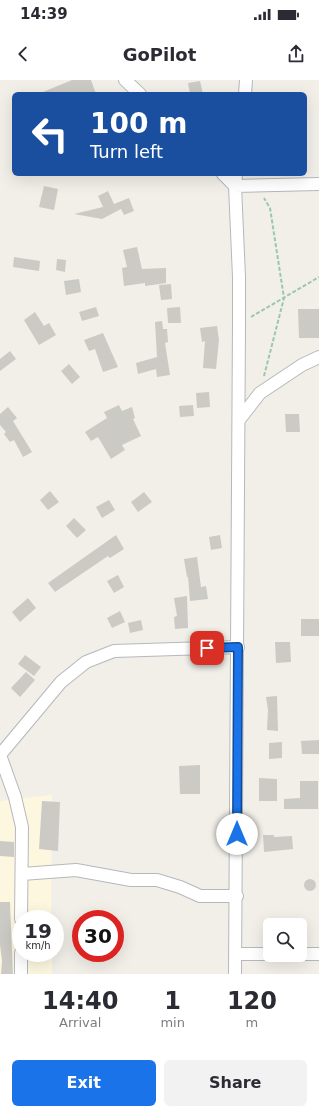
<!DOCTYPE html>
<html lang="en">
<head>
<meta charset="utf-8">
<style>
	body { margin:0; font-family:"DejaVu Sans",sans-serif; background:#f2f2f3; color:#2b2b33; height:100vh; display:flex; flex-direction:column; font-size:15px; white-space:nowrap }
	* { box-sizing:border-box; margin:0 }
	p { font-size:13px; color:#7c7c81 }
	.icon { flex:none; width:22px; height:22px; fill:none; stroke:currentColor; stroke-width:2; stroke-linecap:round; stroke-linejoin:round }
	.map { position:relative; height:894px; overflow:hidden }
	.panel { display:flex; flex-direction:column; background:#fff; flex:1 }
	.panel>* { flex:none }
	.hud { position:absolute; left:12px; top:12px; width:295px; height:84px; border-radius:6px; box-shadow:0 4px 16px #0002; background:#1a4fa0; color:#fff; overflow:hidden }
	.buttons { position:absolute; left:263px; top:838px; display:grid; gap:8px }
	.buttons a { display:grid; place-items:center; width:44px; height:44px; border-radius:6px; background:#fff; box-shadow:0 4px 16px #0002; font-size:20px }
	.speed { position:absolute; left:12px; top:830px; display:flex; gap:8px; font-size:20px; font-weight:700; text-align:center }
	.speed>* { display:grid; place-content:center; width:52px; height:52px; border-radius:50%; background:#fff; box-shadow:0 4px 16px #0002; line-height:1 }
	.speed small { font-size:10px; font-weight:400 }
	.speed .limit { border:6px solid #d22; background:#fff; color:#111 }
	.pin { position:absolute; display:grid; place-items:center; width:34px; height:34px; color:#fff; margin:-17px; border-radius:8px; box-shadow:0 2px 6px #0006 }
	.me { position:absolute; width:44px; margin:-22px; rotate:0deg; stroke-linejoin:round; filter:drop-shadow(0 0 3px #0008) }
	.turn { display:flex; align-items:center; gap:14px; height:84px; padding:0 12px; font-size:18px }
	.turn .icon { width:52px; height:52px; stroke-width:2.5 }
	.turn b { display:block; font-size:28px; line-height:34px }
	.eta { display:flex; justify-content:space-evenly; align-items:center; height:68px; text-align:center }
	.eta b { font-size:24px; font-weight:700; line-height:28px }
	.button { display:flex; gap:8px; margin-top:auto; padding:8px 12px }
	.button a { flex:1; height:46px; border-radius:6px; background:#1a73e8; color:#fff; font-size:16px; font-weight:700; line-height:46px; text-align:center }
	.button a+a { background:#f2f2f3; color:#2b2b33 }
	.status { display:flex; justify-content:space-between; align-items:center; height:28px; padding:0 20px; background:#fff; direction:ltr }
	.status svg { height:11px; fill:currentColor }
	header { display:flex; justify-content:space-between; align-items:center; height:52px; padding:0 12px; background:#fff; font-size:18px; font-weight:700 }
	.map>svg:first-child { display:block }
	.commercial { fill:#fef7e0 }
	.building { fill:#cccac5 }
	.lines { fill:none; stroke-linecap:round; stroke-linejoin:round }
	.minor-casing { stroke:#b5b8bc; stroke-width:14 }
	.path { stroke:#9cc7a9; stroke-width:2; stroke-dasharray:4 2; stroke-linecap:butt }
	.minor { stroke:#fff; stroke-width:12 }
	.route-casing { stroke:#114b97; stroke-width:10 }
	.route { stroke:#1a73e8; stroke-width:7 }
</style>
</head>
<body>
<div class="status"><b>14:39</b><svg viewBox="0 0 49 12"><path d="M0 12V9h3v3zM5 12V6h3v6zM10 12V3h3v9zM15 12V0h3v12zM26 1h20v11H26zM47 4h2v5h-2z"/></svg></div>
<header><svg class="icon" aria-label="back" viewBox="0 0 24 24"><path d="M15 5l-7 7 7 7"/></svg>GoPilot<svg class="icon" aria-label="share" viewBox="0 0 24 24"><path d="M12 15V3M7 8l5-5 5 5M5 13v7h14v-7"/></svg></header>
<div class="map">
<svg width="319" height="894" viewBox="0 0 319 894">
	<rect width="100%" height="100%" fill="#f1efe8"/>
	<path class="commercial" d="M52,715l-1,124h-30v34h31v21h-52v-173z"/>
	<path class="building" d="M72,0h19l5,14h-58z
		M200,1l3,13h-13l-2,-11z
		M44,106l14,3 -4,21 -15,-3z
		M108,111l6,13 15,-6 5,13 -10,4 -3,-6 -19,10 -28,-5 29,-7 -5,-11z
		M137,167l5,22 24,-1v15l-21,3v-3l-21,3 -2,-18 5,-1 -4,-17z
		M14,177l26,4 -1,10 -26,-4z
		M57,179l9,1 -1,12 -9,-2z
		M79,199l2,13 -15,3 -2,-14z
		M171,204l1,15 -11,1 -2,-15z
		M96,227l3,9 -17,5 -3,-9z
		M180,227l1,16h-13l-1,-15z
		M298,229h21v29h-20z
		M35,232l9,14 5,-3 7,12 -17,10 -15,-25z
		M162,241l1,8h4l1,13 -3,1 5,32 -13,2 -1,-8 -18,5 -2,-11 21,-6 -2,-35z
		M217,246l2,14 -3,29 -13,-1 2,-27 -3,1 -2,-14z
		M103,253l15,34 -15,5 -8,-23 -6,2 -5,-11z
		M10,271l6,8 -16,12v-12z
		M69,284l11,13 -8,7 -11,-13z
		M209,312l1,15 -13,1 -1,-15z
		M119,325l3,6 10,-4 3,11 -2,1 8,17 -19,9 3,5 -14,9 -13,-22 -7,4 -6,-9 22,-14 -3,-6z
		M193,325l1,11 -14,1 -1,-11z
		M8,327l9,11 -4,3 19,31 -9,5 -9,-17 -4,2 -6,-8 2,-2 -6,-7v-11z
		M285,334h14l1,18h-14z
		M50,411l9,11 -11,8 -8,-10z
		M144,412l8,10 -14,10 -7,-10z
		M109,420l6,10 -13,8 -6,-11z
		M74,438l12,12 -9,8 -11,-12z
		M116,455l8,14 -14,9 -2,-2 -53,36 -7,-9z
		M220,455l2,13 -11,2 -2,-13z
		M197,477l4,30 5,-1 2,13 -18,2 -2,-24h-1l-3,-18z
		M118,495l6,12 -10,6 -7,-12z
		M187,516l1,32 -13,1 -1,-12 3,-1 -3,-18z
		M28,518l8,10 -16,14 -8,-10z
		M120,531l5,11 -13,6 -5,-10z
		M301,539h18v17h-18z
		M141,540l2,10 -13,3 -2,-10z
		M275,562h15l1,20 -15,1z
		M25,575l16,12 -7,9 -16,-12z
		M26,592l9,8 -15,17 -9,-9z
		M277,616l1,35 -11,-1 1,-20 -2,-13z
		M319,660v14h-17l-1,-13z
		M282,662v16l-13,1v-16z
		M200,685v29h-20l-1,-28z
		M259,698l18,1v22h-18z
		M300,701h18v28h-34v-10l16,-1z
		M42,721l18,1 -2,49 -19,-2z
		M263,755h11v2l18,-1 1,13 -29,3z
		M0,761l14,1v15l-14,-1z
		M304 805a6 6 0 1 1 12 0a6 6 0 1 1-12 0Z
		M0,822h10l3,72h-12l1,-13 -2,-16z"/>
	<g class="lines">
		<g class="minor-casing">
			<path id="minor" d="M125,0l15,14
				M245,14l1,-14
				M223,94l12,12 84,-2
				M239,340l21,-27 42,-28 17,-8
				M0,675l61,-73 25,-20 28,-11 124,-4
				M0,675l15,42 7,30 -1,92
				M22,794l54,-4 55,10h26l23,7 20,9h37
				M235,874h35
				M300,874h19
				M21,894v-21
				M235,894l4,-650v-47l-4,-91 1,-12"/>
		</g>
		<path class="path" d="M251,237l68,-40
			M264,296l20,-78 -14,-90 -6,-10"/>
		<use href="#minor" class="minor"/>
	</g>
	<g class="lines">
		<g class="route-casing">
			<path id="route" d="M207,568l31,-1 -1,187"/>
		</g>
		<use href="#route" class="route"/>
	</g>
</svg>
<div class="buttons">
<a><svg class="icon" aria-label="search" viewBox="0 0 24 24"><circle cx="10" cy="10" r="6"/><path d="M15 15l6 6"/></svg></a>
</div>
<div class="speed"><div>19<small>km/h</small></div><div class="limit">30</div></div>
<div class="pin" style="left:207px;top:568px;background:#d93025"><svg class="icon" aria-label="arrive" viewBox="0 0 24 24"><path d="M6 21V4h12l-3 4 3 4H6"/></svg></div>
<svg class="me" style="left:237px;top:754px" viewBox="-20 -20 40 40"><circle r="19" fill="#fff"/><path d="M0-13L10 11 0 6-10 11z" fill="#1a73e8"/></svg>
<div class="hud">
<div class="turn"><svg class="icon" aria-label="left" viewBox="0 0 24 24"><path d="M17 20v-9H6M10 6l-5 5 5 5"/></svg><div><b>100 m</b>Turn left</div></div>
</div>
</div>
<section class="panel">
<div class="eta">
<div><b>14:40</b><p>Arrival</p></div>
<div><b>1</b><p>min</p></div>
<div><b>120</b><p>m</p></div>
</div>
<div class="button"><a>Exit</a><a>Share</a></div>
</section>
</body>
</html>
